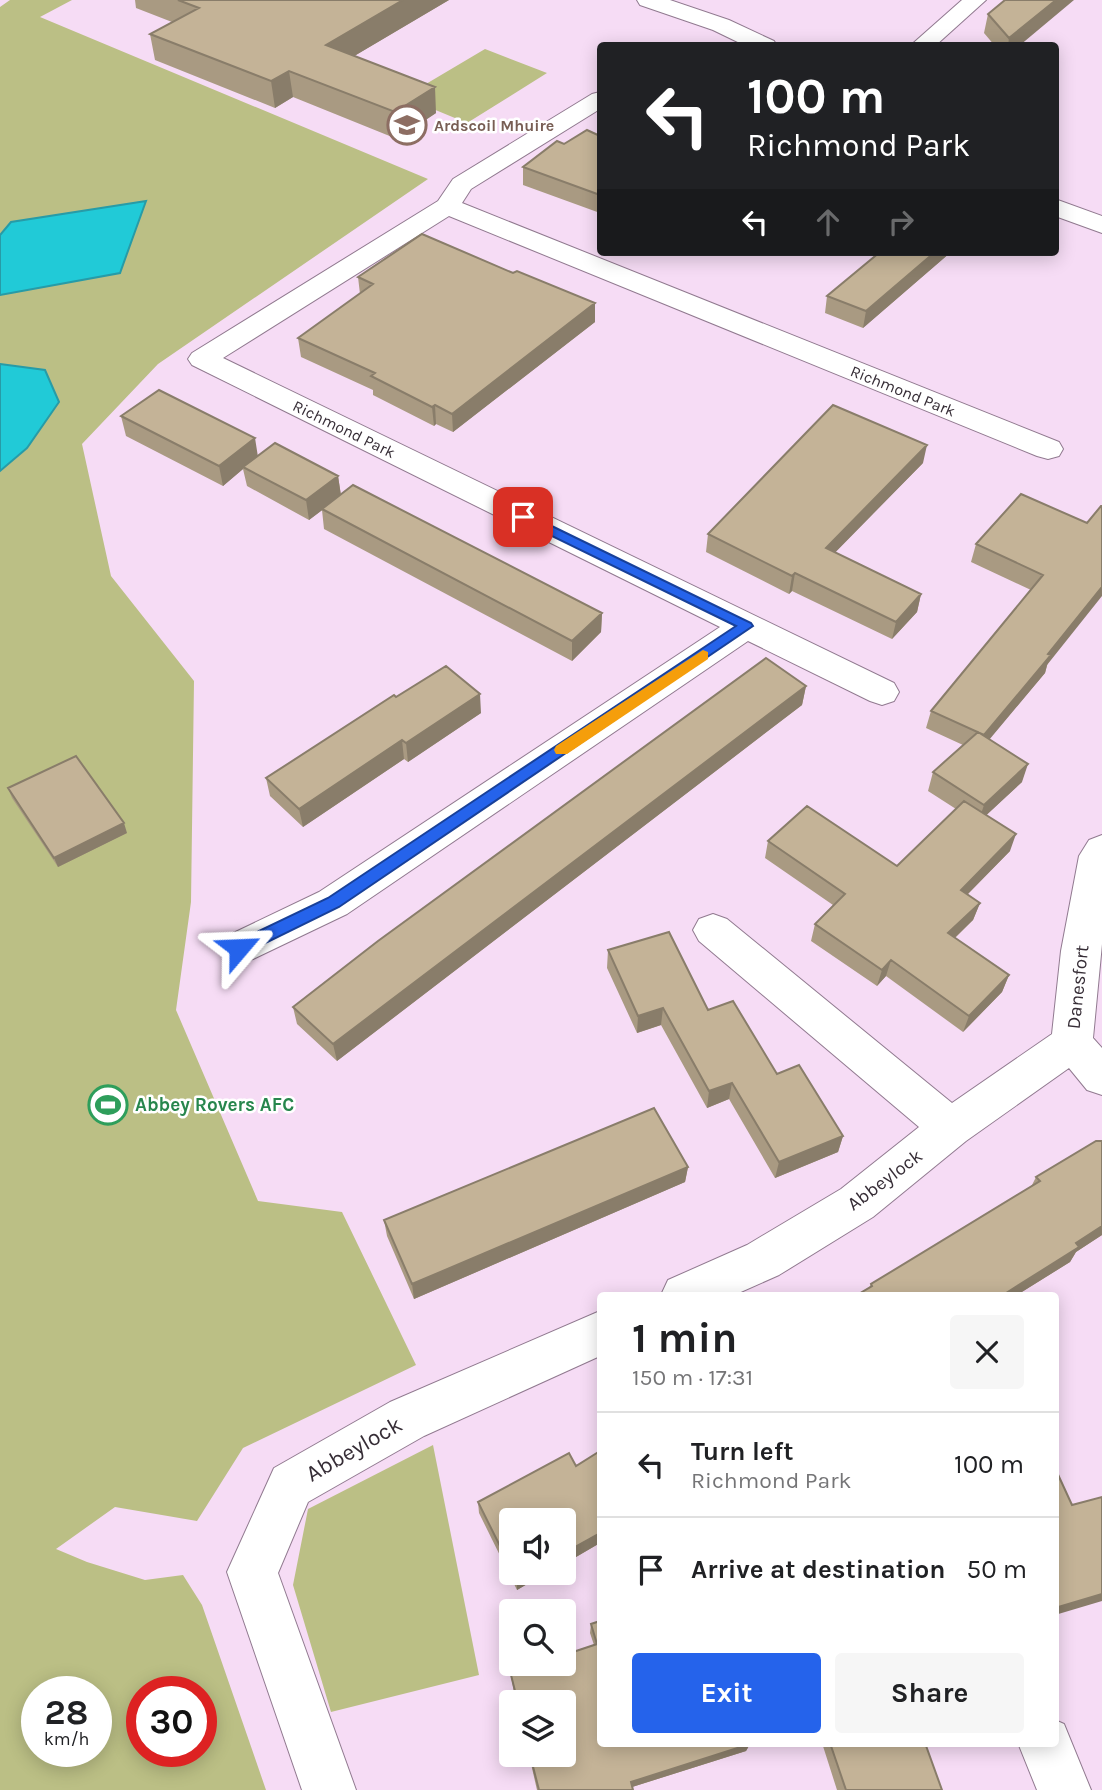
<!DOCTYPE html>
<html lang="en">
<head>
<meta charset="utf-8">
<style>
	body { margin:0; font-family:Karla,sans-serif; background:#f6f6f6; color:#202124; height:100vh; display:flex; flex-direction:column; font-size:26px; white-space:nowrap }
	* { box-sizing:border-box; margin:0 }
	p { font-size:23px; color:#757577 }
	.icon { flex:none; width:38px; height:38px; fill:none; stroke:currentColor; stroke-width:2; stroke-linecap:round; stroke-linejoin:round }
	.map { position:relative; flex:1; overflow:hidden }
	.drawer { position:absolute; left:597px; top:1292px; width:462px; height:455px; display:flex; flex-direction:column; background:#fff; border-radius:7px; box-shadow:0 4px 18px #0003 }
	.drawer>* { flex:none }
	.guide { position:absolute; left:597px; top:42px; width:462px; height:214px; border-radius:7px; box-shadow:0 4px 18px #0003; background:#202124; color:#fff; overflow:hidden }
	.controls { position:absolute; left:499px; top:1508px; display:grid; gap:14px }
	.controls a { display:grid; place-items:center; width:77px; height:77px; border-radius:7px; background:#fff; box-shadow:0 4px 18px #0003; font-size:35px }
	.speed { position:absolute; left:21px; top:1676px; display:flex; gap:14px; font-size:35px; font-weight:700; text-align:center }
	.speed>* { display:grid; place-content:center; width:91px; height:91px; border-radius:50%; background:#fff; box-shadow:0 4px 18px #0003; line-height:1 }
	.speed small { font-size:18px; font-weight:400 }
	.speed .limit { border:10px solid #d22; background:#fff; color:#111 }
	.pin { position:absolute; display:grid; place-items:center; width:60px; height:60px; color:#fff; margin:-30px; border-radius:14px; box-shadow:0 4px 10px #0006 }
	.me { position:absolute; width:77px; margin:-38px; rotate:64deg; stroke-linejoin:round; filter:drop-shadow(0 0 5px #0008) }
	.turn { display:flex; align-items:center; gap:24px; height:147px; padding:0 35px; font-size:32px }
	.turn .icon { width:91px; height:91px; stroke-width:2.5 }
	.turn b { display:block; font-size:49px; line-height:60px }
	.lanes { display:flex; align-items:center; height:66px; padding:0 35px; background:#0003; justify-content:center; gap:35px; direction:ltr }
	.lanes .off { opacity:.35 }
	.round { display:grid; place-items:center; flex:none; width:74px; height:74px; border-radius:7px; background:#f6f6f6 }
	.summary { display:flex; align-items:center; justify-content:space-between; height:119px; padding:0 35px }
	h1 { font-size:42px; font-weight:700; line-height:52px }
	.button { display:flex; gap:14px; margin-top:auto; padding:14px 35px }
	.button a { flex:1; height:80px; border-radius:7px; background:#2563eb; color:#fff; font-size:28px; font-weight:700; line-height:80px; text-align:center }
	.button a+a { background:#f6f6f6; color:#202124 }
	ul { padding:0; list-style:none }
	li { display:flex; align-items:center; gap:21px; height:105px; padding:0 35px; border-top:2px solid #e0e0e0 }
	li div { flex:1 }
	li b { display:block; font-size:26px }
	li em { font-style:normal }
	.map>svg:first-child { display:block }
	.green { fill:#bbbf85; fill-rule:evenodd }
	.water { fill:#21cad7; stroke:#279ba7; stroke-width:2 }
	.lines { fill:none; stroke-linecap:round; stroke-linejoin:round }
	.street-casing { stroke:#917a90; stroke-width:2 }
	.street { fill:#fff; fill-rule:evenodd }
	.wall { fill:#a99a82 }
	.shaded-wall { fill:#897d6a }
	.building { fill:#c4b397; stroke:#897d6a; stroke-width:2 }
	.route { fill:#2563eb; stroke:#184099; stroke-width:2 }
	.slow { fill:#f59e0b }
	.labels { text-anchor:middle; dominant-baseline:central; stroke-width:5; stroke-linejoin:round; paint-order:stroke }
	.far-education-label { font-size:16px; font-weight:bold; fill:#785e54; stroke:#fff; text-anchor:start }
	.far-street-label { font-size:16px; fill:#362d36; stroke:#fff }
	.street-label { font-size:19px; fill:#362d36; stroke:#fff }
	.leisure-label { font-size:19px; font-weight:bold; fill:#27864d; stroke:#fff; text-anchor:start }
	.near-street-label { font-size:23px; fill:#362d36; stroke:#fff }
</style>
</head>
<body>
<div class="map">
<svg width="1102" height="1790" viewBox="0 0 1102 1790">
	<rect width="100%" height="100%" fill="#f6dcf5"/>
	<path class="green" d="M10,0h62l-32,17 388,162 -270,185 -76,80 29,132 83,105 -3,221 -15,108 82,191 84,11 74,153 -173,83 -46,73 -82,-14 -59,42 31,13 58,18 38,-5 19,30 64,185h-266v-1319l28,-23 17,-78 -45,-6v-69l120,-22 26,-72 -135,21 -11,13v-228zM37,1692h59v60h-59zM142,1692h59v60h-59z
		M485,49l62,24 -80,50 -63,-26z
		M433,1445l46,230 -148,37 -38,-127 15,-76z"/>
	<path class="water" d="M146,201l-26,72 -120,22v-60l11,-13z
		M0,364l45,6 14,32 -32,46 -27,23z"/>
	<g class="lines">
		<g class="street-casing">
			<path id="street" d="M637,0h33l59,20 45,21 3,5h-31l-33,-16 -73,-25z
				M962,0h24l-51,46h-25z
				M600,92v17l-129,80 -9,14 597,239 4,7 -4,7 -11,3 -11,-3 -588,-240 -226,142 671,325 5,9 -5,9 -12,4 -12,-4 -122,-60 -401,273 -94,45 -14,5 -14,-5 -6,-11 6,-11 94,-45 401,-265 -528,-262 -4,-6 4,-6 246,-152 15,-22 139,-85z
				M1055,199l47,17v17l-47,-17z
				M1102,835v109l-9,94 9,10v47l-15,-5 -18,-22 -103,73 -93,76 -94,58 -45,20h-73l7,-15 79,-35 94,-56 78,-62 -220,-186 -6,-11 6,-11 14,-5 14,5 225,184 100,-69 9,-83 18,-95 10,-16z
				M600,1311v45l-176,80 -116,66 -30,71 78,217h-54l-75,-218 47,-104 116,-66z
				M1055,1720l9,4 27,66h-54l-19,-47h37z"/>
		</g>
		<use href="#street" class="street"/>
	</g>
	<path class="wall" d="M135,0h314l-95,56 82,57 -39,26 -104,-42 -18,11 -120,-48 -5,-26 22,-12 -36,-14z
		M988,14l31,32h-24l-11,-13z
		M600,136v77l-77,-28v-18l41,-23z
		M880,252h71l-88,76 -38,-15 2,-17z
		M513,273l82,30v19l-142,110 -17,-8 -2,2 -61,-31v-5l-72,-33 -3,-19 62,-44 -2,-17z
		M121,416l137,40 80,20 3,19 261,118 -1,19 -29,29 -248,-132 -2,-19 -13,10 -62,-34 -4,-17 -20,17 -97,-50z
		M923,463l-88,89 86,42 -4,18 -25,27 -100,-48 -3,3 -83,-42 2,-18z
		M1087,523l-42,150 -56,66 33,43 -36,33 24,36 -43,44 13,8 -7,17 -18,18 54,37 -7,17 -39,40 -77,-56 -9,10 -66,-45 4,-17 18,-19 -68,-47 3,-17 129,25 59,-57 -28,-18 5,-19 30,-27 -37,-17 5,-17 100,-121 -60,-28 5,-18z
		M806,686l-4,19 -465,356 -40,-37 -4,-17z
		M396,697l85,16 -73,49 -4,-3 -101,68 -33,-31 -4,-18z
		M8,788l119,45 -69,34 -46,-69z
		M608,950l100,60 135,126 -5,16 -63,26 -46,-79 -22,9 -46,-83 -24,8 -30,-65z
		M1102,1141v94l-26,17 -6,10 -53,33h-160l12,-7 2,-4 160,-97 5,-10z
		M688,1167l-3,15 -271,117 -27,-63 -3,-16z
		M600,1451v92l-36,21 -53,-43v52h35l-29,17 -38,-77 -1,-11 98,-36z
		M591,1624l159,120 -4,7 -114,36 1,3h-96l-8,-35h35v-52h-48l-6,-32 84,-26 -4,-12z
		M822,1743h103l17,47h-105z"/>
	<path class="shaded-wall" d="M403,0h46l-120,71 -3,-26z
		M1056,0h18l-55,46h-11l1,-8z
		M289,71l4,26 -18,11 -4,-27z
		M435,87l1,26 -39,26 -2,-27z
		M935,252h16l-88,76 3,-17z
		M595,303v19l-142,110 -1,-18z
		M435,405l1,19 -2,2 -2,-19z
		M255,438l3,19 -15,10v2l-20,17 -4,-20z
		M927,445l-4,18 -101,103 4,-18z
		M338,476l3,20 -32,24 -3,-20z
		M795,573l-3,18 -3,3 3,-18z
		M1102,587v9l-55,69 -2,8 -66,79 5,-17z
		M921,594l-4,18 -25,27 4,-17z
		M602,613l-1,19 -29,29v-20z
		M806,686l-4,19 -465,356 -4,-17z
		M480,694l1,19 -73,49 -2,-19z
		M402,740l2,19 -101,68 -4,-18z
		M1028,764l-6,18 -44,41 6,-18z
		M124,823l3,10 -69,34 -4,-9z
		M1016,834l-6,17 -55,56 6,-17z
		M980,903l-7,17 -31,30 6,-17z
		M891,960l-5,16 -9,10 5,-16z
		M1009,975l-7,17 -39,40 6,-16z
		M663,1008l-2,17 -24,8 1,-17z
		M732,1083l-3,16 -22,9 2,-17z
		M843,1136l-5,16 -63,26 4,-16z
		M688,1167l-3,15 -271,117 -2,-15z
		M1102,1226v9l-26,17 -6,10 -53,33h-14l73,-52z
		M600,1533v10l-36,21v-11z
		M528,1573h18l-29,17v-11z
		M1102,1594v7l-47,14v-7z
		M750,1744l-4,7 -117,37 2,-6z"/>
	<path class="building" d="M178,0h225l-77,45 109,42 -40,25 -106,-41 -18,10 -121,-47 49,-26z
		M1005,0h51l-47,38 -21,-24z
		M587,130l13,6v59l-77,-28 34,-26 7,3z
		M422,234l91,39 4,-2 78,32 -143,111 -17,-9 -3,2 -61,-31 4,-3 -77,-35 75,-54 -15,-7z
		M880,252h55l-69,59 -39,-15z
		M159,390l96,48 -36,28 -98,-50z
		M833,405l94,40 -101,103 95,46 -25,28 -101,-49 -3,3 -84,-42z
		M275,443l63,33 -32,24 -63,-33z
		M353,485l249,128 -30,28 -250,-132z
		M1021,494l66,29 14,-17h1v81l-54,67 3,1 -67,80 -53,-24 112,-136 -67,-31z
		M766,658l40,28 -473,358 -40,-37 85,-66z
		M446,666l34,28 -74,49 -4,-3 -103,69 -33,-31 128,-83 2,2z
		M978,732l50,32 -44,41 -51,-33z
		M76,756l48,67 -70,35 -46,-70z
		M964,801l52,33 -55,56 19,13 -32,30 61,42 -40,41 -78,-56 -9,10 -67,-46 30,-30 -77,-53 39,-35 90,60z
		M669,932l39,78 25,-9 44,73 22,-9 44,71 -64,26 -47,-79 -23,8 -46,-83 -25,8 -30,-66z
		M654,1108l34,59 -276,117 -28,-64z
		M1096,1141h6v85l-26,17 3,4 -76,48h-146l15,-9 -1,-2 169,-103 -4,-4z
		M600,1451v82l-36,20v-32h-53v47l-33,-66 91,-49 7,13z
		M1055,1468l17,37 30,-8v97l-47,14z
		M514,1573h14l-11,6z
		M600,1621v122h150v1l-119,38 2,8h-94l-9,-35h34v-52h-46l-8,-32 22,-7h32v-9l33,-11 -6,-20z
		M830,1743h95l17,47h-96z"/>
	<path class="route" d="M523,512l228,111 2,3 -414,281 -94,46h-11l-3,-5 3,-5 94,-45 408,-272 -217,-106v-6z"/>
	<path class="slow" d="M703,650l5,2v7l-141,95h-11l-2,-4 2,-4z"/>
	<defs>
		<g id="school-ring" transform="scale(2.0125)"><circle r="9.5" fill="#fff" stroke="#8d6e63" stroke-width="1.5"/><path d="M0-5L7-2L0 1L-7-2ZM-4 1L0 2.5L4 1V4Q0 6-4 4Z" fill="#8d6e63"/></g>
		<g id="stadium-ring" transform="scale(2.0125)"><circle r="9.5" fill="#fff" stroke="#2e9e5b" stroke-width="1.5"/><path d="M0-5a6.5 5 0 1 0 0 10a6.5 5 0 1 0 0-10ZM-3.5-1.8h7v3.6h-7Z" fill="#2e9e5b"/></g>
	</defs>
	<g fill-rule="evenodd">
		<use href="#school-ring" x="407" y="125"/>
		<use href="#stadium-ring" x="108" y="1105"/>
	</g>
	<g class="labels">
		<g class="far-education-label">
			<text x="434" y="125">Ardscoil Mhuire</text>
		</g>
		<g class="far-street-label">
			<text transform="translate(903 391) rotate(22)">Richmond Park</text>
			<text transform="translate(344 429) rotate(26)">Richmond Park</text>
		</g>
		<g class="street-label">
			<text transform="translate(1078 987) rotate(-84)">Danesfort</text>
			<text transform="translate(885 1180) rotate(-37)">Abbeylock</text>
		</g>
		<g class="leisure-label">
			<text x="135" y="1105">Abbey Rovers AFC</text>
		</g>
		<g class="near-street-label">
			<text transform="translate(354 1449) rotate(-30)">Abbeylock</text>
		</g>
	</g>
</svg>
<div class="controls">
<a><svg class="icon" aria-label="sound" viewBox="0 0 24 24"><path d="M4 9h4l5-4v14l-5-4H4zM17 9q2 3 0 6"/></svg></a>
<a><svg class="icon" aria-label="search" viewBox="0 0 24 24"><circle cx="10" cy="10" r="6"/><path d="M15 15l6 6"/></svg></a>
<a><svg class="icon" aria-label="layers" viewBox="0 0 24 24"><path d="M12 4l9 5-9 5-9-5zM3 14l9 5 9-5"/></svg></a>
</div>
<div class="speed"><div>28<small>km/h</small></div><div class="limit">30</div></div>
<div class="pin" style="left:523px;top:517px;background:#d93025"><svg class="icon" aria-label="arrive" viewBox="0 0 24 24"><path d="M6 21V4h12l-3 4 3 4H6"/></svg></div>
<svg class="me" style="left:239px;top:948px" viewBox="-20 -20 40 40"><path d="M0-17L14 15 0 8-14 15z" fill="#2563eb" stroke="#fff" stroke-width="4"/></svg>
<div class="guide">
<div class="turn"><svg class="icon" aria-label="left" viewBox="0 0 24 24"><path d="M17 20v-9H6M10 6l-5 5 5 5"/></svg><div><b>100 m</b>Richmond Park</div></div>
<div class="lanes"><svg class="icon" aria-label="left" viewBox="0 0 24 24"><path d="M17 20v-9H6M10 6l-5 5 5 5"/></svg><svg class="icon off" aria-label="ahead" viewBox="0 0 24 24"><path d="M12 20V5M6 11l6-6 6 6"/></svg><svg class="icon off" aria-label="right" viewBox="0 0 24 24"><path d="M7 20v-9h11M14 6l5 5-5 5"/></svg></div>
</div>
<section class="drawer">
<div class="summary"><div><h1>1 min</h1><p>150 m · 17:31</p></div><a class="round"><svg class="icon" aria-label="close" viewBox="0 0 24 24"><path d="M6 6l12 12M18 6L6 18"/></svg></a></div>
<ul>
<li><svg class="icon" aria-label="left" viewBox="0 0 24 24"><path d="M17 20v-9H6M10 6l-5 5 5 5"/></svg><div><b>Turn left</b><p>Richmond Park</p></div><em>100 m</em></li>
<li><svg class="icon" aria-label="arrive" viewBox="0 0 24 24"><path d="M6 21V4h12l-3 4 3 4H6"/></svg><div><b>Arrive at destination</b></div><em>50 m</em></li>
</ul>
<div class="button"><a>Exit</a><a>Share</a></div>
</section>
</div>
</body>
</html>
